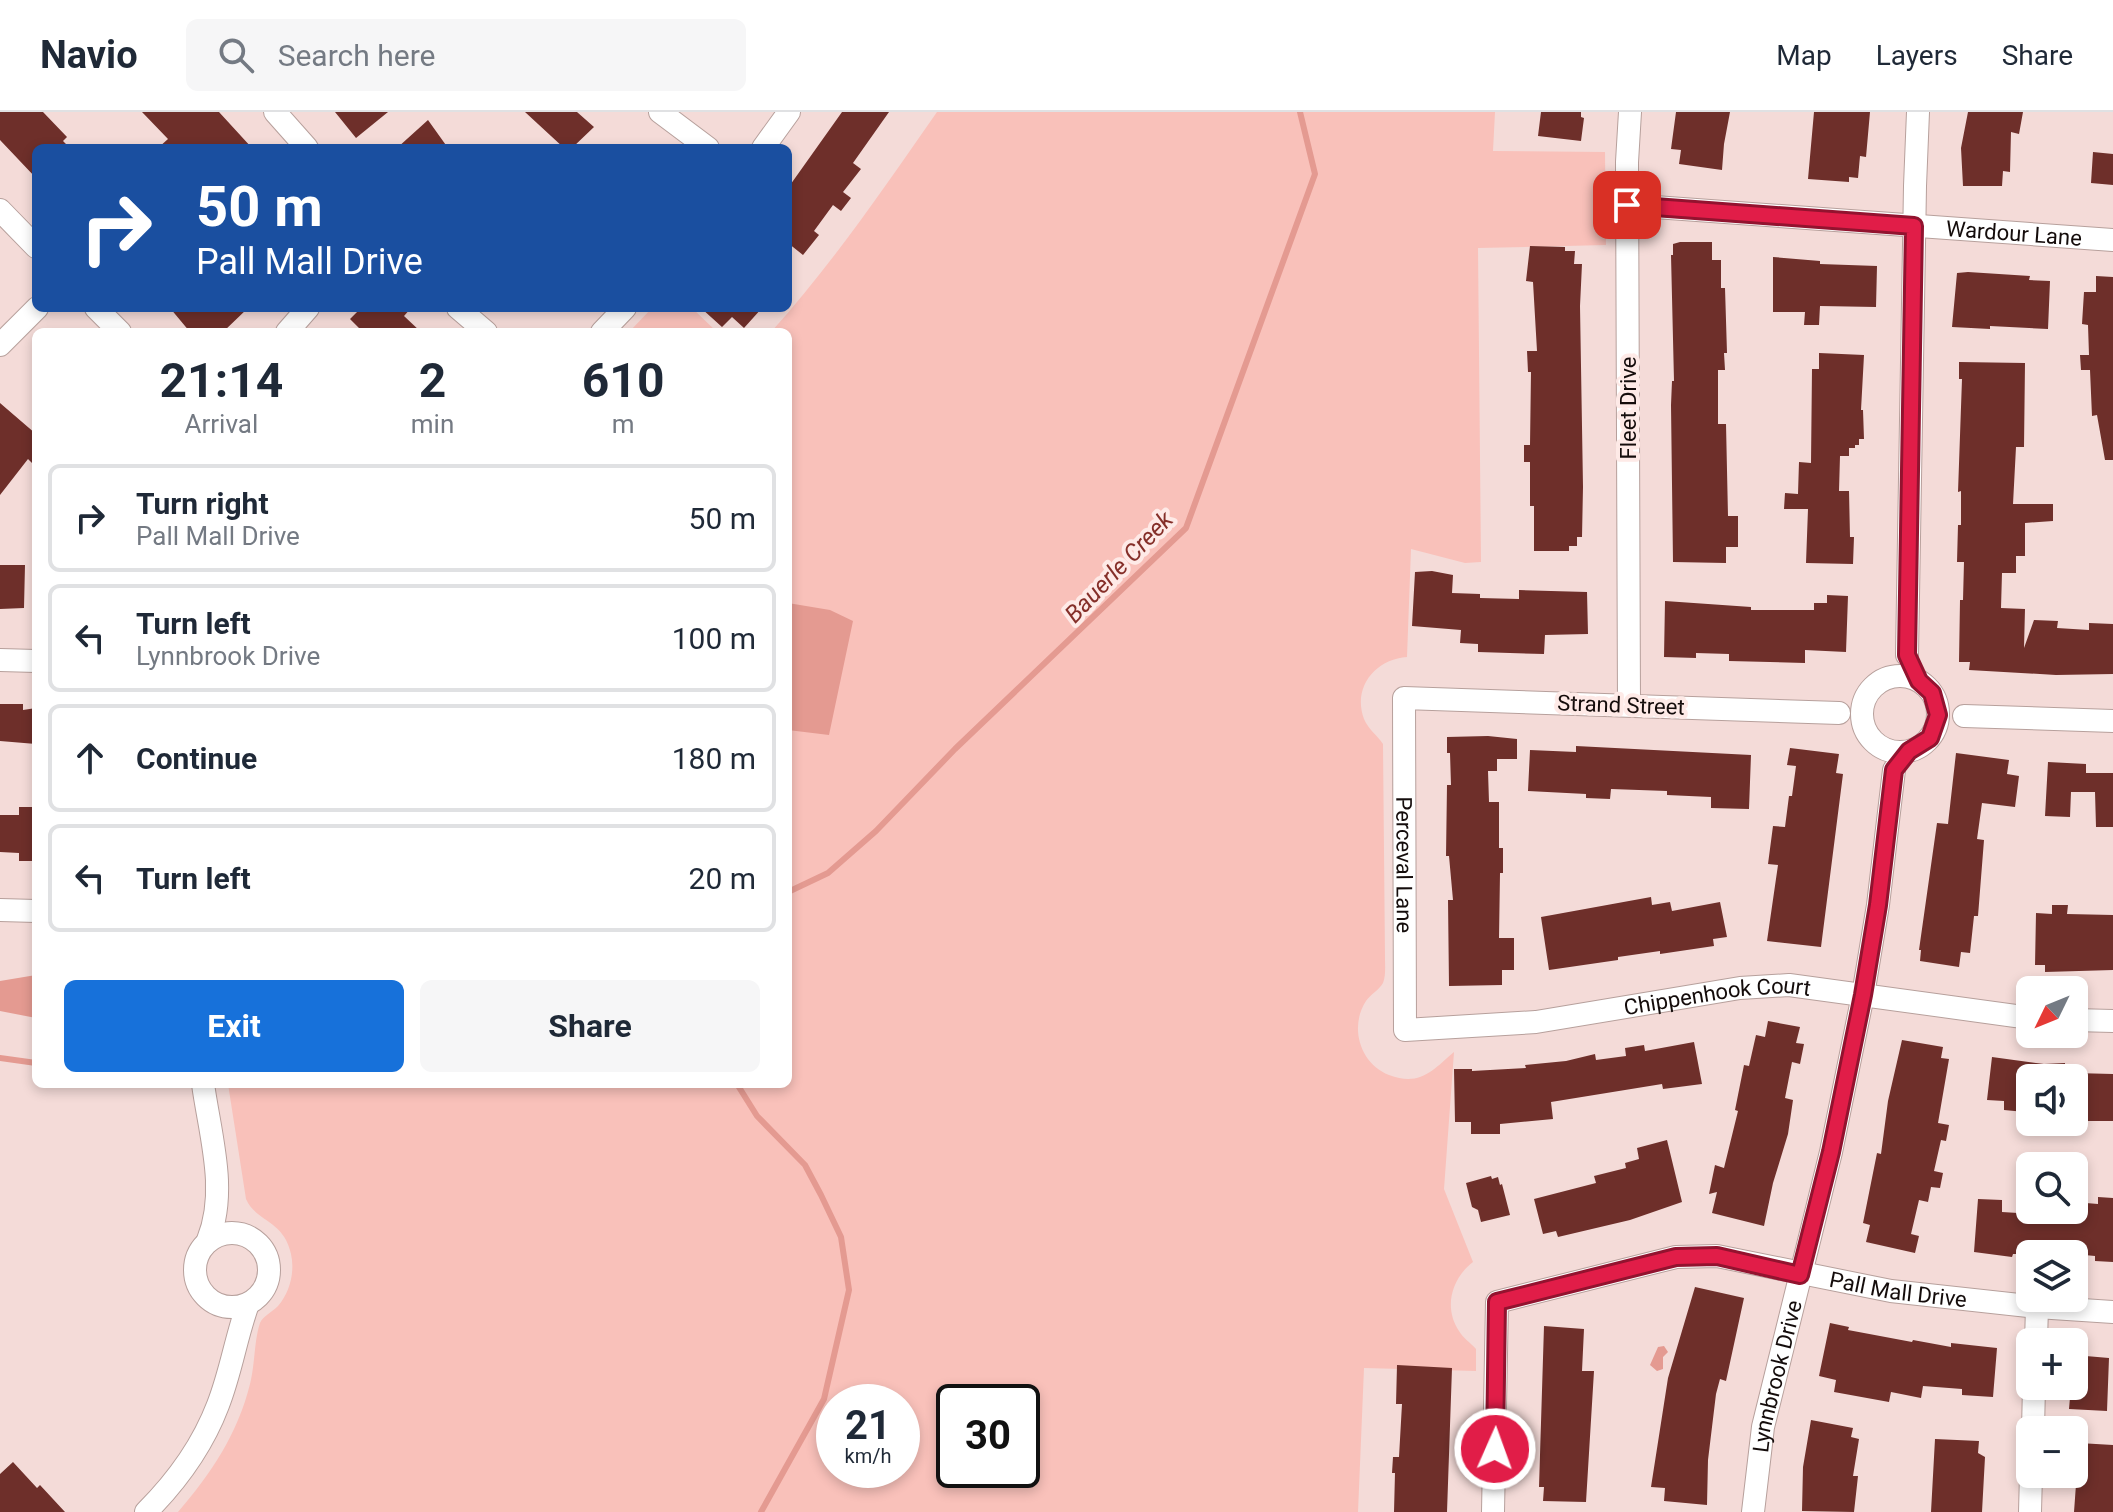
<!DOCTYPE html>
<html lang="en">
<head>
<meta charset="utf-8">
<style>
	body { margin:0; font-family:Roboto,sans-serif; background:#f6f6f7; color:#1f2937; height:100vh; display:flex; flex-direction:column; font-size:30px; white-space:nowrap }
	* { box-sizing:border-box; margin:0 }
	p { font-size:26px; color:#747a83 }
	.icon { flex:none; width:44px; height:44px; fill:none; stroke:currentColor; stroke-width:2; stroke-linecap:round; stroke-linejoin:round }
	.map { position:relative; flex:1; overflow:hidden }
	.drawer { position:absolute; left:32px; top:216px; width:760px; height:760px; display:flex; flex-direction:column; background:#fff; border-radius:12px; box-shadow:0 4px 12px #0003 }
	.drawer>* { flex:none }
	.guide { position:absolute; left:32px; top:32px; width:760px; height:168px; border-radius:12px; box-shadow:0 4px 12px #0003; background:#1a4fa0; color:#fff; overflow:hidden }
	.needle { width:52px; rotate:227deg }
	.tools { position:absolute; left:2016px; top:864px; display:grid; gap:16px }
	.tools a { display:grid; place-items:center; width:72px; height:72px; border-radius:12px; background:#fff; box-shadow:0 4px 12px #0003; font-size:40px }
	.speed { position:absolute; left:816px; top:1272px; display:flex; gap:16px; font-size:40px; font-weight:700; text-align:center }
	.speed>* { display:grid; place-content:center; width:104px; height:104px; border-radius:50%; background:#fff; box-shadow:0 4px 12px #0003; line-height:1 }
	.speed small { font-size:20px; font-weight:400 }
	.speed .limit { border:4px solid #111; border-radius:12px; background:#fff; color:#111 }
	.pin { position:absolute; display:grid; place-items:center; width:68px; height:68px; color:#fff; margin:-34px; border-radius:16px; box-shadow:0 4px 12px #0006 }
	.me { position:absolute; width:88px; margin:-44px; rotate:2deg; stroke-linejoin:round; filter:drop-shadow(0 0 6px #0008) }
	.turn { display:flex; align-items:center; gap:28px; height:168px; padding:0 32px; font-size:36px }
	.turn .icon { width:104px; height:104px; stroke-width:2.5 }
	.turn b { display:block; font-size:56px; line-height:68px }
	.eta { display:flex; justify-content:space-evenly; align-items:center; height:136px; text-align:center }
	.eta b { font-size:48px; font-weight:700; line-height:56px }
	.cta { display:flex; gap:16px; margin-top:auto; padding:16px 32px }
	.cta a { flex:1; height:92px; border-radius:12px; background:#1771da; color:#fff; font-size:32px; font-weight:700; line-height:92px; text-align:center }
	.cta a+a { background:#f6f6f7; color:#1f2937 }
	ul { padding:0; list-style:none }
	li { display:flex; align-items:center; gap:24px; height:108px; margin:0 16px 12px; padding:0 16px; border:4px solid #e0e1e3; border-radius:12px }
	li div { flex:1 }
	li b { display:block; font-size:30px }
	li em { font-style:normal }
	header { display:flex; align-items:center; gap:48px; box-sizing:border-box; height:112px; padding:0 40px; background:#fff; border-bottom:2px solid #e0e1e3 }
	header strong { font-size:38px }
	nav { display:flex; gap:44px; margin-inline-start:auto; font-size:28px }
	.search { width:560px; height:72px; background:#f6f6f7; display:flex; align-items:center; gap:20px; box-sizing:border-box; padding:0 28px; border-radius:12px; color:#747a83; font-size:30px }
	.map>svg:first-child { display:block }
	.green { fill:#f9c1ba; fill-rule:evenodd }
	.water { fill:#e49a91 }
	.lines { fill:none; stroke-linecap:round; stroke-linejoin:round }
	.stream { stroke:#e49a91; stroke-width:6 }
	.building { fill:#6e2f2a }
	.minor-casing { stroke:#b7a09c; stroke-width:24 }
	.minor { stroke:#fff; stroke-width:22 }
	.route-casing { stroke:#92132f; stroke-width:20 }
	.route { stroke:#e11d48; stroke-width:14 }
	.labels { text-anchor:middle; dominant-baseline:central; stroke-width:8; stroke-linejoin:round; paint-order:stroke }
	.street-label { font-size:22px; fill:#140c0b; stroke:#feeae7 }
	.water-label { font-size:24px; font-style:italic; fill:#852f29; stroke:#feeae7 }
</style>
</head>
<body>
<header>
<strong>Navio</strong>
<div class="search"><svg class="icon" aria-label="search" viewBox="0 0 24 24"><circle cx="10" cy="10" r="6"/><path d="M15 15l6 6"/></svg>Search here</div>
<nav><a>Map</a><a>Layers</a><a>Share</a></nav>
</header>
<div class="map">
<svg width="2113" height="1400" viewBox="0 0 2113 1400">
	<rect width="100%" height="100%" fill="#f4dbd8"/>
	<path class="green" d="M937,0h558l-2,39 112,1 1,93 -128,3 3,314 -16,1 -54,-14 -4,108c-31,2 -55,30 -43,62 4,10 13,16 19,25l2,214c0,7 1,18 -2,25 -4,7 -12,11 -17,18 -17,26 -6,63 23,74 31,12 44,-5 65,-23l-10,137 29,73c-21,16 -30,45 -14,69 4,7 12,12 17,18v22l-112,-3 -6,144h-1180c33,-38 60,-79 72,-128 5,-19 4,-43 10,-61 3,-7 12,-11 18,-17 12,-14 17,-34 13,-52 -7,-34 -35,-32 -45,-55l-18,-115h560v-752h-17c62,-69 113,-144 166,-220zM834,1290h68v68h-68zM954,1290h68v68h-68z
		M652,196h40l25,24h-88z"/>
	<path class="water" d="M788,491l42,7 23,11 -24,114 -41,-5z
		M36,863v43l-36,-7v-30z
		M1664,1234l4,6 -5,5v12l-6,2 -7,-6 8,-18z"/>
	<g class="lines">
		<path class="stream" d="M788,780l40,-19 48,-42 79,-82 231,-221 129,-354 -15,-62
			M0,946l36,5
			M737,972l20,32 48,49 16,30 20,42 8,53 -25,109 -63,113"/>
	</g>
	<path class="building" d="M0,0h43l24,25 -4,4 7,7h-34v30l-36,-38z
		M142,0h77l33,36h-94l10,-9z
		M335,0h53l-32,26z
		M525,0h52l17,15 -22,21h-8z
		M842,0h47l-36,51 8,6 -18,23 8,6 -10,13 -8,-6 -19,26 5,4 -16,20 -15,-12v-55z
		M1541,0h40v5l3,1 -3,23 -43,-5z
		M1676,0h54l-6,32 -2,26 -43,-6 2,-14 -10,-1z
		M1814,0h56l-4,45 -6,-1 -2,22 -9,-1v5l-41,-3z
		M1968,0h55l-4,22 -8,-2 -1,40 -7,-1 -1,15h-39l-2,-38z
		M428,8l20,28h-51z
		M2093,40l20,2v31l-22,-2z
		M1680,130h32v18h9v28h4l2,65h-3l1,17h-7v54h8l2,92h10v31h-12v16l-53,-1 -2,-157 1,-24h2l-3,-126h2v-11z
		M1530,134l35,1v4h10l-1,13h8l-2,42 3,181 -1,50h-5v9h-8v5h-35v-45h-4v-44h-6v-17h6l1,-73h-3l-1,-21h10l-4,-69 -7,-1z
		M1773,145l47,4v3l57,2 -1,41 -56,-1 -1,19h-15l1,-13h-32z
		M1968,160l62,4 -1,4 21,1 -2,48 -58,-3v3l-38,-2 5,-54z
		M2096,164l17,1v183h-8l-8,-45 -5,1 -2,-46h-9l-1,-15h9l-1,-30 -6,-1 2,-32h12z
		M170,196h78l-25,24h-33z
		M361,196h50l-7,8 17,16h-58l-13,-13z
		M701,196h61l-18,20 -12,-11 -10,10z
		M1819,241l45,2 -3,55h2l1,29h-5v6h-4v3h-6v8h-9l-1,35h10l1,46h4l-1,27 -47,-1 2,-54h-24l1,-16 13,1 1,-32 12,1 1,-94h7z
		M1959,250l66,1 -1,84h-8l-3,57h40v17l-28,2v33h-9v17h-14l-1,35 24,1 -1,39 10,-28 24,1 -1,7 32,2v-7l24,1v50l-57,1 -87,-5 1,-8h-11l1,-62h3l1,-38h-7l1,-37h3v-34l-3,1 4,-113h-3z
		M0,291l36,31v33l-8,-8 -28,36z
		M0,453h25l-1,43 -24,1z
		M1432,459l21,4 -1,18 28,1v4l39,1v-9l68,2 1,42 -43,1 -1,19 -66,-2v-8l-18,-1 1,-13 -49,-4 3,-54z
		M1827,483l21,1 -2,56 -41,-2v13l-76,-2v-7l-33,-1v5l-32,-1 1,-56 86,6v3h63v-7h13z
		M0,592h23v6l13,-2v36l-36,-3z
		M1488,624l29,3v20h-20v12h-9l1,31h10v46h4v25h-3l-1,65h15v32h-12v15l-53,1 -1,-86h5l-4,-44h-3l1,-71h4l-1,-32h-3v-16z
		M1576,634l175,9 -2,54 -38,-1v-11l-44,-2v-4l-56,-2 -1,10 -24,-1v-4l-58,-3 2,-41 46,2z
		M1790,636l49,6 -3,19 7,1 -22,173 -54,-6 11,-76 -10,-1 5,-38 12,1 4,-31h3l4,-30 -9,-1z
		M1956,641l53,7 -2,14 12,2 -4,31 -33,-4 -5,36 7,1 -6,76h-4l-4,37 -9,-1 -2,15 -39,-6 1,-11h-2l18,-127 11,1z
		M2048,650l38,2v9h27v54h-17l-1,-35h-24l-1,25 -25,-1z
		M19,695h17v54h-17v-8l-19,-1v-37h19z
		M1651,785l1,8 18,-3 2,9 48,-9 7,35 -14,2 1,7 -54,8v-3l-42,6v3l-69,10 -8,-53z
		M2052,793h16l-1,9 46,1v55l-68,2v-7h-10l1,-52 16,1z
		M1768,909l32,6 -4,16 8,1 -4,20 -8,-2 -7,36 8,2 -5,34 -15,49 -9,43 -52,-13 5,-21 -8,2 6,-29 9,3 14,-57 -3,-1 9,-45 5,1 7,-31 9,2z
		M1902,928l41,7 -2,11 8,1 -11,64 11,2 -3,16 -5,-1 -7,31 9,2 -3,15 -9,-1 -3,15 -9,-2 -8,34 8,2 -4,17 -49,-11 4,-17 -7,-2 14,-70 4,1 7,-53z
		M1694,930l8,42 -39,5 -1,-5 -111,18 2,17 -53,5v10h-29v-12h-16l-1,-53h18v2l54,-3 -1,-3 41,-4 29,-7 1,6 30,-4 -1,-8 19,-3 1,6z
		M1992,945l52,7 21,-1v3l7,1v11h-44l-3,34 -21,-2v-9l-17,-1z
		M2074,961l39,1v47h-39z
		M1667,1028l15,62 -52,18 -72,17 -2,-6 -13,3 -9,-35 62,-16 -2,-7 32,-8 -1,-5 14,-4 -2,-11z
		M1491,1064l1,3 6,-2 2,8 2,-1 8,31 -29,7 -3,-12 -6,-3 -6,-24z
		M2098,1085l15,1v64l-18,-1v-5l-21,-2h-61l-1,3 -38,-5 4,-53 24,1v12l32,2v-4h40v-8l24,2z
		M1695,1175l49,11 -18,83 -6,-2 -4,15 -8,66 -1,45 -43,-4 1,-13 -14,-1 17,-109z
		M1830,1211l19,4 -1,3 64,12 1,-2 38,7v-4l46,5 -4,49 -31,-2v-6l-39,-3 -2,12 -30,-6 -2,10 -55,-10 2,-12 -17,-4z
		M1544,1214l40,3 -2,42h12l-8,131 -43,-1 1,-14h-5z
		M2074,1243l35,3 -2,53 -38,-2 2,-23h3z
		M1397,1253l55,3 -5,144h-53l1,-39h-3l1,-16h6l3,-53h-6z
		M1811,1308l42,8 -2,9 8,2 -6,37h5l-4,36 -52,-1 1,-44z
		M1935,1327l44,2 -1,12 7,4 -3,55h-51z
		M2079,1331l34,2v67h-39z
		M13,1350l24,26 3,-3 25,27h-65v-38z"/>
	<g class="lines">
		<g class="minor-casing">
			<g id="minor">
				<path d="M275,0l32,36"/>
				<path d="M660,0l48,36"/>
				<path d="M763,36l26,-36"/>
				<path id="s1" d="M1627,93l486,35"/>
				<path d="M0,98l36,37"/>
				<path d="M96,196l24,24"/>
				<path d="M458,196l28,24"/>
				<path d="M287,220l21,-24"/>
				<path d="M602,220l23,-24"/>
				<path d="M0,233l37,-37"/>
				<path d="M1907,543l8,-469 3,-74"/>
				<path d="M0,548l36,1"/>
				<circle cx="1900" cy="602" r="38"/>
				<path d="M1629,593l-2,-543 3,-50"/>
				<path id="s2" d="M1839,601l-435,-15 1,332 131,-8 204,-34 49,-3 241,33"/>
				<path d="M1964,604l149,5"/>
				<path d="M0,798l36,1"/>
				<path d="M2074,908l39,1"/>
				<path d="M203,972c7,51 25,107 5,156"/>
				<circle cx="232" cy="1158" r="37"/>
				<path d="M2036,1230l1,-35"/>
				<path d="M2033,1318l1,-44"/>
				<path d="M146,1400c32,-32 56,-65 72,-107 13,-33 18,-68 30,-101"/>
				<path id="s3" d="M1493,1400l4,-210 179,-45 41,-1 174,35 146,16 76,5"/>
				<path id="s4" d="M1753,1400l10,-85 68,-275 32,-157 15,-90 16,-135"/>
				<path d="M2030,1400l1,-38"/>
			</g>
		</g>
		<use href="#minor" class="minor"/>
	</g>
	<g class="lines">
		<g class="route-casing">
			<path id="route" d="M1495,1337l2,-147 179,-45 41,-1 83,19 31,-123 32,-157 15,-90 16,-135 15,-19 21,-13 8,-23 -6,-22 -13,-12 -12,-26 7,-429 -287,-21"/>
		</g>
		<use href="#route" class="route"/>
	</g>
	<g class="labels">
		<g class="street-label">
			<text stroke="none"><textPath href="#s1" startOffset="388">Wardour Lane</textPath></text>
			<text transform="translate(1628 296) rotate(-90)">Fleet Drive</text>
			<text transform="translate(1621 593) rotate(2)">Strand Street</text>
			<text stroke="none"><textPath href="#s2" startOffset="602">Perceval Lane</textPath></text>
			<text stroke="none"><textPath href="#s2" startOffset="1082">Chippenhook Court</textPath></text>
			<text stroke="none"><textPath href="#s3" startOffset="620">Pall Mall Drive</textPath></text>
			<text stroke="none"><textPath href="#s4" startOffset="138">Lynnbrook Drive</textPath></text>
		</g>
		<g class="water-label">
			<text transform="translate(1119 455) rotate(-46)">Bauerle Creek</text>
		</g>
	</g>
</svg>
<div class="tools">
<a><svg class="needle" viewBox="-14 -14 28 28"><path d="M0-13l5 13h-10z" fill="#e53935"/><path d="M0 13l5-13h-10z" fill="#747a83"/></svg></a>
<a><svg class="icon" aria-label="sound" viewBox="0 0 24 24"><path d="M4 9h4l5-4v14l-5-4H4zM17 9q2 3 0 6"/></svg></a>
<a><svg class="icon" aria-label="search" viewBox="0 0 24 24"><circle cx="10" cy="10" r="6"/><path d="M15 15l6 6"/></svg></a>
<a><svg class="icon" aria-label="layers" viewBox="0 0 24 24"><path d="M12 4l9 5-9 5-9-5zM3 14l9 5 9-5"/></svg></a>
<a>+</a>
<a>−</a>
</div>
<div class="speed"><div>21<small>km/h</small></div><div class="limit">30</div></div>
<div class="pin" style="left:1627px;top:93px;background:#d93025"><svg class="icon" aria-label="arrive" viewBox="0 0 24 24"><path d="M6 21V4h12l-3 4 3 4H6"/></svg></div>
<svg class="me" style="left:1495px;top:1337px" viewBox="-20 -20 40 40"><circle r="17" fill="#e11d48" stroke="#fff" stroke-width="3"/><path d="M0-11L8 9 0 5-8 9z" fill="#fff"/></svg>
<div class="guide">
<div class="turn"><svg class="icon" aria-label="right" viewBox="0 0 24 24"><path d="M7 20v-9h11M14 6l5 5-5 5"/></svg><div><b>50 m</b>Pall Mall Drive</div></div>
</div>
<section class="drawer">
<div class="eta">
<div><b>21:14</b><p>Arrival</p></div>
<div><b>2</b><p>min</p></div>
<div><b>610</b><p>m</p></div>
</div>
<ul>
<li><svg class="icon" aria-label="right" viewBox="0 0 24 24"><path d="M7 20v-9h11M14 6l5 5-5 5"/></svg><div><b>Turn right</b><p>Pall Mall Drive</p></div><em>50 m</em></li>
<li><svg class="icon" aria-label="left" viewBox="0 0 24 24"><path d="M17 20v-9H6M10 6l-5 5 5 5"/></svg><div><b>Turn left</b><p>Lynnbrook Drive</p></div><em>100 m</em></li>
<li><svg class="icon" aria-label="ahead" viewBox="0 0 24 24"><path d="M12 20V5M6 11l6-6 6 6"/></svg><div><b>Continue</b></div><em>180 m</em></li>
<li><svg class="icon" aria-label="left" viewBox="0 0 24 24"><path d="M17 20v-9H6M10 6l-5 5 5 5"/></svg><div><b>Turn left</b></div><em>20 m</em></li>
</ul>
<div class="cta"><a>Exit</a><a>Share</a></div>
</section>
</div>
</body>
</html>
